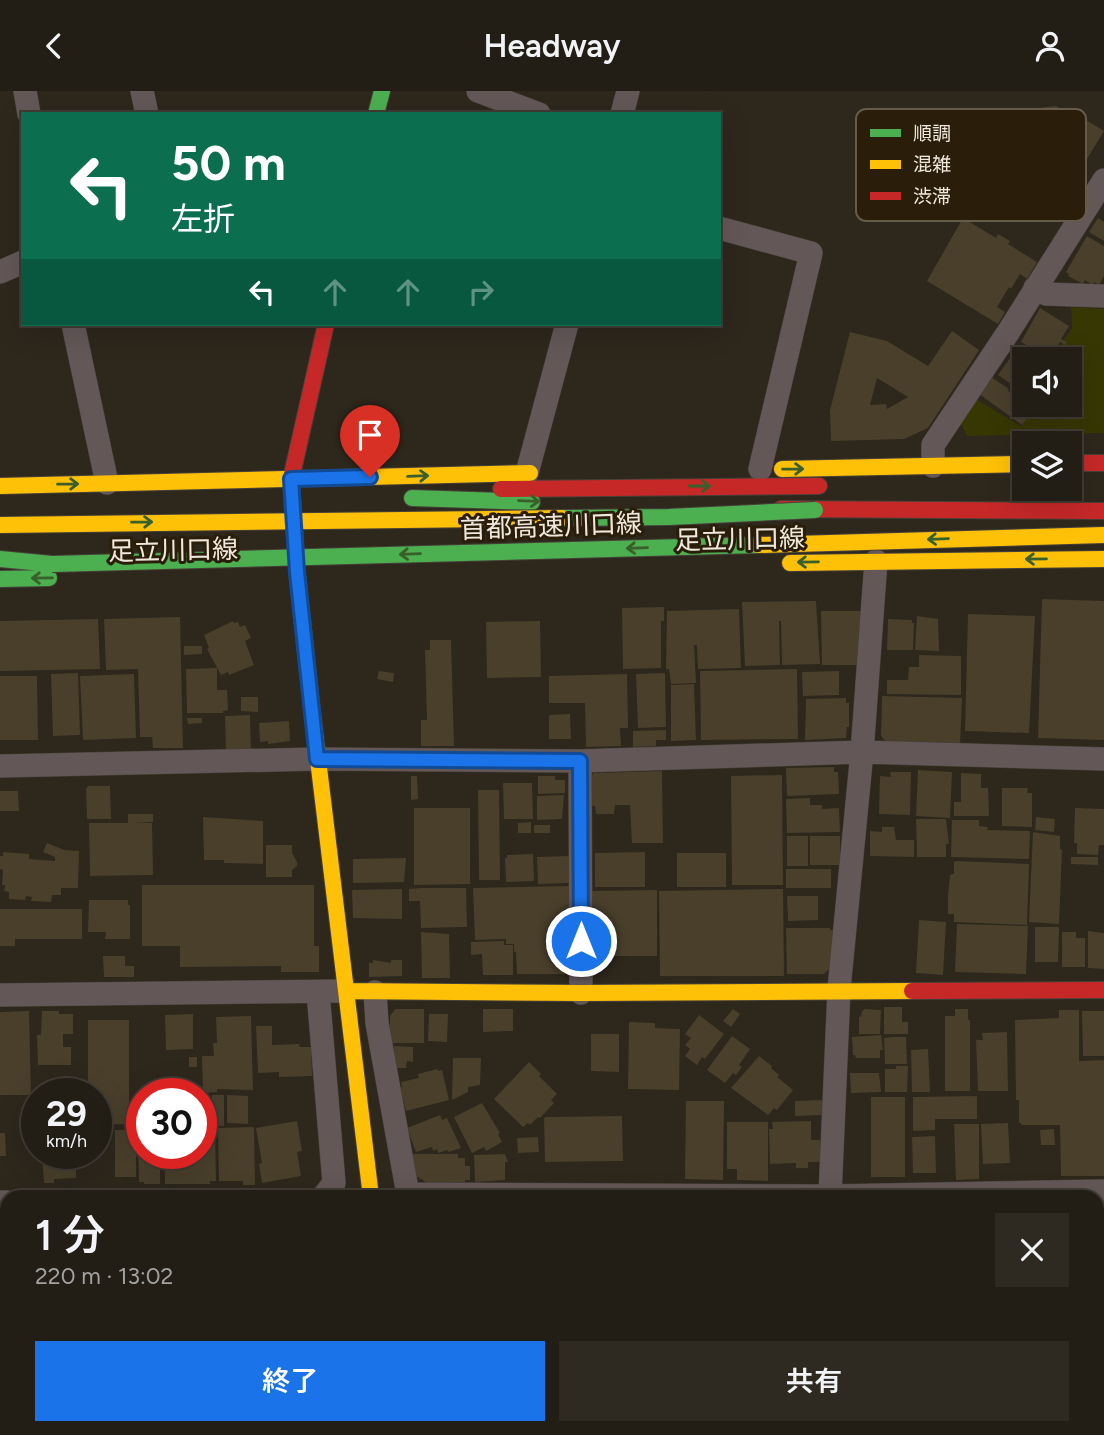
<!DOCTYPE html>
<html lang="ja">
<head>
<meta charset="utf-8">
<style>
	body { margin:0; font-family:Figtree,"Noto Sans JP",sans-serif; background:#2e2a22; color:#f1f3f6; height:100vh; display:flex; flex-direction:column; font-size:26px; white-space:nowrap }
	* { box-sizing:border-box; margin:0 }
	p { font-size:23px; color:#a2a2a0 }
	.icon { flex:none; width:38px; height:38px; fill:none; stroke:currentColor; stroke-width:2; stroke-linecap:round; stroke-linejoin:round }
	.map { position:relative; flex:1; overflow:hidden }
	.panel { position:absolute; left:0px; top:1099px; width:1104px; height:245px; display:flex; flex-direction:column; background:#221d15; border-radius:21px 21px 0 0; box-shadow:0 7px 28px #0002,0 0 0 2px #3f3b34 }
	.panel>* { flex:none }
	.hud { position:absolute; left:21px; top:21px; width:700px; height:214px; border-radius:0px; box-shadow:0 7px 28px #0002,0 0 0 2px #3f3b34; background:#0b6e4f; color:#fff; overflow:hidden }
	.fabs { position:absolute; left:1012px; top:256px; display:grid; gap:14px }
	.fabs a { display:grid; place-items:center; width:70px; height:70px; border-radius:0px; background:#221d15; box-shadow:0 7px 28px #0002,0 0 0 2px #3f3b34; font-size:35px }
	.speed { position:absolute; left:21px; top:987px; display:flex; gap:14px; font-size:35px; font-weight:700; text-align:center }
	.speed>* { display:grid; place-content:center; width:91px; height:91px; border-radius:50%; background:#221d15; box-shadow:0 7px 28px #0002,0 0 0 2px #3f3b34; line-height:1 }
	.speed small { font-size:18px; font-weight:400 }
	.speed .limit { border:10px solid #d22; background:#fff; color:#111 }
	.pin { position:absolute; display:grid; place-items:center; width:60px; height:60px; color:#fff; margin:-72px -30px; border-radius:50% 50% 50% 0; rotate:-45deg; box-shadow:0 0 7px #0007 }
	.pin .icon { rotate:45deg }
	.me { position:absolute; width:77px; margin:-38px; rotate:0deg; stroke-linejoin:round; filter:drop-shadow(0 0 5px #0008) }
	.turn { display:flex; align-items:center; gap:24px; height:147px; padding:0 35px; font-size:32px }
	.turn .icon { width:91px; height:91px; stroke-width:2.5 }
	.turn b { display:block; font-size:49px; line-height:60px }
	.lanes { display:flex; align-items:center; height:66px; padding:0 35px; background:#0003; justify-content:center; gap:35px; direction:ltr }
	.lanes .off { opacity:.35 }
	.round { display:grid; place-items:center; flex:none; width:74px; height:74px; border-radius:0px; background:#2e2a22 }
	.headline { display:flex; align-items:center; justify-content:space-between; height:119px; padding:0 35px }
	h1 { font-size:42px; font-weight:600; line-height:52px }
	.button { display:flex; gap:14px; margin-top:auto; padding:14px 35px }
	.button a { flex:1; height:80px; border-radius:0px; background:#1a73e8; color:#fff; font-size:28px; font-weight:600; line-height:80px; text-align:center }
	.button a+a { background:#2e2a22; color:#f1f3f6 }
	header { display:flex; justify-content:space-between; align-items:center; height:91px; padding:0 35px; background:#221d15; font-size:32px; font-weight:600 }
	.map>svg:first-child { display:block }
	.green { fill:#373704 }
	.water { fill:#04124c }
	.building { fill:#493f2b; fill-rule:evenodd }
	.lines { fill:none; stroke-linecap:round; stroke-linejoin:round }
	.street-casing { stroke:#474139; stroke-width:24 }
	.fast-casing { stroke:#474139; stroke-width:18 }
	.slow-casing { stroke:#474139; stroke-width:18 }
	.jam-casing { stroke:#474139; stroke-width:18 }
	.street { stroke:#635758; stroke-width:23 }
	.fast { stroke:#4caf50; stroke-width:16 }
	.slow { stroke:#ffc107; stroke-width:16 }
	.jam { stroke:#c62828; stroke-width:16 }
	.fast-bridge-casing { stroke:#474139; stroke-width:18; stroke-linecap:butt }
	.slow-bridge-casing { stroke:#474139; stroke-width:18; stroke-linecap:butt }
	.fast-bridge { stroke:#4caf50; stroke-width:16 }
	.slow-bridge { stroke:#ffc107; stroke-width:16 }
	.oneway { stroke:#395f2a }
	.route-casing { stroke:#114b97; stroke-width:18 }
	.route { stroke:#1a73e8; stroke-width:12 }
	.labels { text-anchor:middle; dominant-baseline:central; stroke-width:6; stroke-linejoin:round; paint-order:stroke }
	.street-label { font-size:26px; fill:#f0e8dc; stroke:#2a1e0b }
	.key { fill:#2a1e0b; stroke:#655b4a; stroke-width:2 }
	.key-label { font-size:19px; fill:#f0e8dc }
</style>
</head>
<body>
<header><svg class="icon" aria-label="back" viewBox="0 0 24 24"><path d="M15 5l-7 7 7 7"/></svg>Headway<svg class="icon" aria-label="person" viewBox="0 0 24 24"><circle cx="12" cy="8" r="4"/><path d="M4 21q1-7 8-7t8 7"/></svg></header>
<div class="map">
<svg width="1104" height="1344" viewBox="0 0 1104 1344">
	<rect width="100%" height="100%" fill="#2d271c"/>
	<path class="green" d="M1071,216l33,2v124l-137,3 -7,-15 14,-23 47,28 15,-22h33v-45h-18l21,-31z"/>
	<path class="water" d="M1097,1195h7v133h-7z
		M0,1207h7v130h138l-145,2z"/>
	<path class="building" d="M1056,15l10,6 2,-3 36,22 -17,28 -59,-34 10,-17z
		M963,127l33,20 2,-4 12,7 -2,3 29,18 -10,17 -7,-5 -9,15 -2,-2 -12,20 8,5 -7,12 -71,-43z
		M1098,127l6,4v19l-15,-9z
		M1087,145l17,10v30l-5,9 -5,-3 -1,3 -8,-5 -2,4 -15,-8 1,-2 -3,-2z
		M1040,217l29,18 -8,13 6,3 -2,3 -5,-3 -10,17 -29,-17z
		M952,240l27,19 -51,78 -24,11 -73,2 -1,-31 20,-78 37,9 41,25zM877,287l31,19 -21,12 -1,-5 -16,1z
		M1018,256l17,12h-11v34l-26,-18z
		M991,286l18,12 -2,1 17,12v2l10,4 -12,17 -43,-31z
		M1042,508l62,2v139l-66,-2z
		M816,510l4,63 -38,1 -1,-44h-2l1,44 -35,1 -3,-64z
		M664,516v14h-3v47l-38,1 -1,-61z
		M739,518l2,59 -43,1 -1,-24h-3l2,38 -25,1 -2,-15h-3l1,-58z
		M821,520h40l-4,54h-35z
		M968,523l67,2 -6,117 -64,-2z
		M917,525l21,3 1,32 -24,-1z
		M180,526l3,131h-30l-1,-11h-12l-2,-68 -32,1 -2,-51z
		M98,528l2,50 -100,2v-50z
		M888,528l24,1v3h2l-1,27h-26z
		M233,530l1,2 4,-1 2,5 5,-2 6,13 -6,3 9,24 -25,10 -1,-3 -7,3 -14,-26 2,-1 -5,-13z
		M540,530l1,56 -54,1 -1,-56z
		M430,549h21l3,106h-33v-26h6l-2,-70h5z
		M184,555h18v8l-18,1z
		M919,564l42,1v39l-74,-1v-14h21l1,-13h10z
		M217,577v22h10l1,20 -5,1v2h-36l-1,-44z
		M797,578l1,70 -97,1 -1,-69z
		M379,580l15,2 -1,9 -16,-3z
		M839,580v24l-36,1 -1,-24z
		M78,582l2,62 -27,1 -2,-62z
		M665,582l1,54 -28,1 -2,-54z
		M134,583l2,64 -53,2 -3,-64z
		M627,583l1,54h-8l1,18 -35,1 -1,-44h-36v-27z
		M0,585h37l1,64h-38z
		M694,593l2,56 -25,1v-56z
		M882,605l80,2 -2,47 -73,-2 -6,-7z
		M241,606h17v15l-17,-1z
		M846,607v5h3v24h-2l-1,11 -41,2 1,-41z
		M570,623l1,25h-22v-24z
		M250,624l1,38h-25l-1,-37z
		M187,627h15v5l-14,1z
		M289,630l1,20 -22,3v-3l-8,1 -1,-19z
		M666,639v10h-10v6l-23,1v-16z
		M834,676v5h4l1,22 -52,2 -1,-28z
		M918,679l34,2 -2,46 -34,-2z
		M662,680l1,72h-31l-2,-38h-15l-1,9h-18l-1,-8 -5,-1v-28l4,-4z
		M890,681h21l-1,43 -31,-1 1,-38 11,1z
		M961,682l20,1v14h7l1,28h-35v-14h7z
		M782,684l1,110h-51l-1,-109z
		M411,685h6l1,23 -7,1z
		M538,685h17v4h10v13l-27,1z
		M503,692h29l1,36h-29z
		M88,695h22l1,33h-24l-1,-30z
		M1002,697h26l-1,5h5v34l-30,-1z
		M478,699h21l1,90h-21z
		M0,700h18l1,20h-19z
		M564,704l-2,24 -25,1v-24z
		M810,707v7h12v4l17,-1 1,24 -53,1 -1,-34z
		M414,717h56v76l-56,1z
		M1075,717l29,1v36h-5l-1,10 -21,-1v-11h-3z
		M128,723h25v8h-19l18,1 1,52 -63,1 -1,-53h39z
		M203,726l60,4v43l-39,-1v-3h-20z
		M1036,726l19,2 -1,13 -19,-2z
		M916,728h30l3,25h-3v13h-29z
		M952,729h27v6l9,1 -1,3 43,1 -1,28 -78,-2z
		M531,731v11h-13v-10z
		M534,734h16v8h-16z
		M882,736h12l2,13h18v17l-44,-1v-25l12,1z
		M1033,741l27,4v13l2,1 -3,74 -30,-2z
		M787,745h21v30h-21z
		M810,745h30v29h-30z
		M47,752l17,7 15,1 -1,37h-17v7h-9l-1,7 -20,-1 1,-4 -6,-1 -1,4 -16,-1v-7l-5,-1 1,-6h-3l1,-15 -3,-1v-13h3v-4l26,2v5l26,2v-4l-12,-5z
		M266,754h26v8l5,9v4l-5,4v7h-26z
		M645,761v35h-50v-34z
		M677,762h49v34h-49z
		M533,763l1,27 -28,1 -1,-24h2v-3z
		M569,765v27l-31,1 -1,-27z
		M1071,766h27v8l-27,-1z
		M406,767l-2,24 -51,1v-24z
		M957,770l72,3 -2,61 -73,-3v-8h-6v-18l2,-21 4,-1v-12z
		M786,778h45v19h-45z
		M142,794h172v61h5v26h-38v-6l-101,1v-21h-38z
		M570,795l1,30h-4l1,58h-51l-1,-22h-2v-8h-8v-5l-31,1 -2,-52z
		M420,797h46l1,39 -46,1 -1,-27h-11v-12z
		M402,798v30l-49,-1 -1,-28z
		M783,798l1,87h-124l-1,-85z
		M657,799v66h-67v-65z
		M787,805h31v24l-30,1z
		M89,809h39v5h2v34h-25l1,-7h-18z
		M0,818h82v30h-67v7h-15z
		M919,829l27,2 -3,53 -27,-2z
		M957,833l71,2 -2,48 -71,-2z
		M1035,836h24l-1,35h-23z
		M786,837h44v2h5l-1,34 -10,10h-37z
		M1088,840l16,2v36l-16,-1z
		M421,841l28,2 1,44h-28z
		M1062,841h14v6h9v29h-23z
		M504,850v4h9v30h-30l-1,-21 -11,1v-13z
		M103,865h22v10h9v11h-30z
		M373,869l18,3v-3h11v16l-33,1v-14h4z
		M884,916h18v15h6v12h-24z
		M395,918h29v34h-34v-27z
		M483,918h30v22l-30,1z
		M733,918l7,5 -9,13 -8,-6z
		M865,918l16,1 -1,24h-21v-18l2,1 1,-6z
		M955,918h13v11h2v71h-25v-75h10z
		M1059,919h20v51l25,-1v116h-43l-1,-51h-39v-2h-2v-23h-3l-1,-80 44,-2z
		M29,920l2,84h-31v-83z
		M42,920h17v3h14v20h-10v13h8v18h-33l-1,-30h4z
		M1082,920h22v45h-21z
		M193,923v35l-27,1 -1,-35z
		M429,923h19l-1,28 -19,-1z
		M699,924l25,19 -19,25 -3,-2 -5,8 -12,-9 5,-7 -5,-4 6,-7 -6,-4z
		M251,925l2,74 -36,-1v3l-14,1 -1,-37h12l-1,-13h4l-1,-26z
		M88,929h41v104l-33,1v-31h-8z
		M629,931l26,1v5l25,1 -1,61 -51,-1z
		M256,935h16v19l27,-1 1,3h11l1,29 -33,1v-5l-21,1z
		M1007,941l1,59h-30l-2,-51h7l-1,-7z
		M591,943h28v38l-28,-1z
		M881,944l2,15h-3v8h-24l-1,-3h-2l-1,-18z
		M732,945l18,13 -11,16 3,2 -6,8 -3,-2 -8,10 -18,-13z
		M893,946h13l1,27h-22l-1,-26z
		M394,955l19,1v15l-6,-1 -1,7h-11z
		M928,958l2,43h-18l-1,-42z
		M759,965l13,10 -1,2 8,7 -2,2 16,13 -16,20 -3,-2 -6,7 -37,-27z
		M189,966h8v10h-8z
		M453,967h28l-1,27 -12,2v5l-16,8z
		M529,971l12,12 -2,2 18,18 -6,6 3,3 -14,15 -2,-1 -8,8 -2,-2 -5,4 -29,-28z
		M896,975h12l-1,26h-22v-23h11z
		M437,978l1,2 4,-1 7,30 -43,11 -6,-23 2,-1 -1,-5 18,-4 -1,-4z
		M850,982h29l2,19 -30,1z
		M212,1004h12v31l-23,-1v-22h11z
		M227,1004l21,1v28l-21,-1z
		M977,1005v23h-42v11l-22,1v-34z
		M871,1006h34v80h-34z
		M822,1009v15l-27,1v-15z
		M686,1010h38l-1,79 -38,-1z
		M482,1012l18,30 -2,1 4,8 -16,9 -2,-4 -12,6 -18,-36z
		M440,1024l2,5 5,-2 14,30 -12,4 -2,-2 -9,3 -1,-4 -4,2 -1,-4 -16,5 -9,-24z
		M622,1025l1,45 -78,1 -1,-44 2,-1z
		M297,1030l5,30 -5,1 4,24 -39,7 -3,-19 3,-1 -6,-35z
		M811,1030v19h9v22h-12v6h-12v-5l-26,1 -1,-35h4l-1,-7z
		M727,1031h41v59l-31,-1v-11h-10z
		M1008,1032l2,40 -27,1 -2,-40z
		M954,1033h25v55l-23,1z
		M254,1036l1,58h-12v-4h-24l-1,-53z
		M201,1037h14l1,53h-6v3h-45v-31h36z
		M1054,1038l1,16h-14l-1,-15z
		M115,1039h21v47h-21z
		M138,1039h4v23h18v31h-16v-2h-5z
		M0,1042h5l1,23h-6z
		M935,1045l1,37h-23l-1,-36z
		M538,1046l1,15 -21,1 -1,-15z
		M42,1062h34v25l-22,1v4h-10z
		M411,1063h47v4h7v8h5v14h-5v2l-38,1 -14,-9z
		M505,1063l3,8h-3v18l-30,2 -1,-27z"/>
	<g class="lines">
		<g class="street-casing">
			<path id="street" d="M25,0l4,23
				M142,0l5,23
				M478,0l61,23
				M622,23l6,-23
				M719,137l92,25 -51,216
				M0,181l23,-10
				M1035,197l11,6 58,2
				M73,233l34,159
				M933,375v-21l76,-114 95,-151
				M527,382l40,-149
				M580,670l1,232
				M0,675l317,-7 263,2 282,-9 242,7
				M318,901l16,191 -11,14
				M375,901l2,31 30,166 7,5 416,2 274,-5
				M0,904l346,-4
				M830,1105l9,-207 23,-237 14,-191
				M0,1111h7"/>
		</g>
		<g class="fast-casing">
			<path id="fast" d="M376,23l6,-23
				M412,407l120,4
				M0,468l52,5
				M0,488l49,-1
				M399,1337l1,7"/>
		</g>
		<g class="slow-casing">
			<path id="slow" d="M782,378l242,-5
				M0,395l530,-13
				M790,472l314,-4
				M312,619l59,487
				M346,900l235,2 331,-2"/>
		</g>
		<g class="jam-casing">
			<path id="jam" d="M1069,372h35
				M501,398l318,-3
				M781,418l323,2
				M312,619l-15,-138 -6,-93 35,-155
				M912,900l192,-1"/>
		</g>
		<use href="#street" class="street"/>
		<use href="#fast" class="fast"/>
		<use href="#slow" class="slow"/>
		<use href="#jam" class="jam"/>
		<g class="fast-bridge-casing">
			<path id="fast-bridge" d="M562,427l107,-1 146,-7
				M52,473l706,-19"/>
		</g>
		<g class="slow-bridge-casing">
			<path id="slow-bridge" d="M0,434l562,-7
				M758,454l346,-10"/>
		</g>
		<use href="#fast-bridge" class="fast-bridge"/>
		<use href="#slow-bridge" class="slow-bridge"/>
	</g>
	<defs><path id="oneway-shaft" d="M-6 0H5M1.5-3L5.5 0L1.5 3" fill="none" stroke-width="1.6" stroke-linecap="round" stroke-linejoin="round" transform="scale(1.75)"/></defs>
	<g class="oneway">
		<use href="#oneway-shaft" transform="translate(793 378) rotate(-1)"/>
		<use href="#oneway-shaft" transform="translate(418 385) rotate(-2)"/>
		<use href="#oneway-shaft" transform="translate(68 393) rotate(-1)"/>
		<use href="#oneway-shaft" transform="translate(700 395)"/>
		<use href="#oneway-shaft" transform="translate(529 410) rotate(2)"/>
		<use href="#oneway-shaft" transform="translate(142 431) rotate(-1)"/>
		<use href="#oneway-shaft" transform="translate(938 448) rotate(178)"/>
		<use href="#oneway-shaft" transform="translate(637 457) rotate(178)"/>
		<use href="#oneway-shaft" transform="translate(410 463) rotate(178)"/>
		<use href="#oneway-shaft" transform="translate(1036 468) rotate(179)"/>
		<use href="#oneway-shaft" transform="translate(808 471) rotate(179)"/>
		<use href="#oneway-shaft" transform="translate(42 487) rotate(179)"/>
	</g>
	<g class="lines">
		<g class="route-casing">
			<path id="route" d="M370,386l-79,2 6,93 20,187 263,2 1,180"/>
		</g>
		<use href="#route" class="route"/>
	</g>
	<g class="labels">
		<g class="street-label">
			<text transform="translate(551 435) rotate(-2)">首都高速川口線</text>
			<text transform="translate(740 448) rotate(-1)">足立川口線</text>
			<text transform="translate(173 459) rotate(-1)">足立川口線</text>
		</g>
	</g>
	<rect x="856" y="18" width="230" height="112" rx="10" class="key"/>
	<rect x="870" y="38" width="31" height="8" fill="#4caf50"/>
	<rect x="870" y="69" width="31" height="9" fill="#ffc107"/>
	<rect x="870" y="101" width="31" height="8" fill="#c62828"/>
	<g class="key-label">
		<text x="913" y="49">順調</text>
		<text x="913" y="80">混雑</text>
		<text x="913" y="112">渋滞</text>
	</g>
</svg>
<div class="fabs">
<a><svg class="icon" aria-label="sound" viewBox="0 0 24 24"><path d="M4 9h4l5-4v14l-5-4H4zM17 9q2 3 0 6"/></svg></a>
<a><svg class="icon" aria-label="layers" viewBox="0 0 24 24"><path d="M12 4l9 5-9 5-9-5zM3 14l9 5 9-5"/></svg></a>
</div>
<div class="speed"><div>29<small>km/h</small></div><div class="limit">30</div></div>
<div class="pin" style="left:370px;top:386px;background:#d93025"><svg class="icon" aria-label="arrive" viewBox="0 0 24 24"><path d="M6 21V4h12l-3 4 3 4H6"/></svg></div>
<svg class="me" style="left:581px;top:850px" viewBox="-20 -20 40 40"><circle r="17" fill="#1a73e8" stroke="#fff" stroke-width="3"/><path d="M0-11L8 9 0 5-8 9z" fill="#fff"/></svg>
<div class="hud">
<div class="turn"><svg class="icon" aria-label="left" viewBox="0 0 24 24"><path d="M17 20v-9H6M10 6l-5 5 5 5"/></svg><div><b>50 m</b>左折</div></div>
<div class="lanes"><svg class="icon" aria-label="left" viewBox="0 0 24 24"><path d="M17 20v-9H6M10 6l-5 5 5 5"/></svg><svg class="icon off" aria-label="ahead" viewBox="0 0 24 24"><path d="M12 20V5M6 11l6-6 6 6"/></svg><svg class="icon off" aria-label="ahead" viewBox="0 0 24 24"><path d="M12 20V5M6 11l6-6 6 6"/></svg><svg class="icon off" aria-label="right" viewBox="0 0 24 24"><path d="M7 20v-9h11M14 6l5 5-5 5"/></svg></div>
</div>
<section class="panel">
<div class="headline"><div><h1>1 分</h1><p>220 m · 13:02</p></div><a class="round"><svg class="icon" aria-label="close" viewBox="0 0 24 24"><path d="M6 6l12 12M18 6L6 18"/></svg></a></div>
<div class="button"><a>終了</a><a>共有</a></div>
</section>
</div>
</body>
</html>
